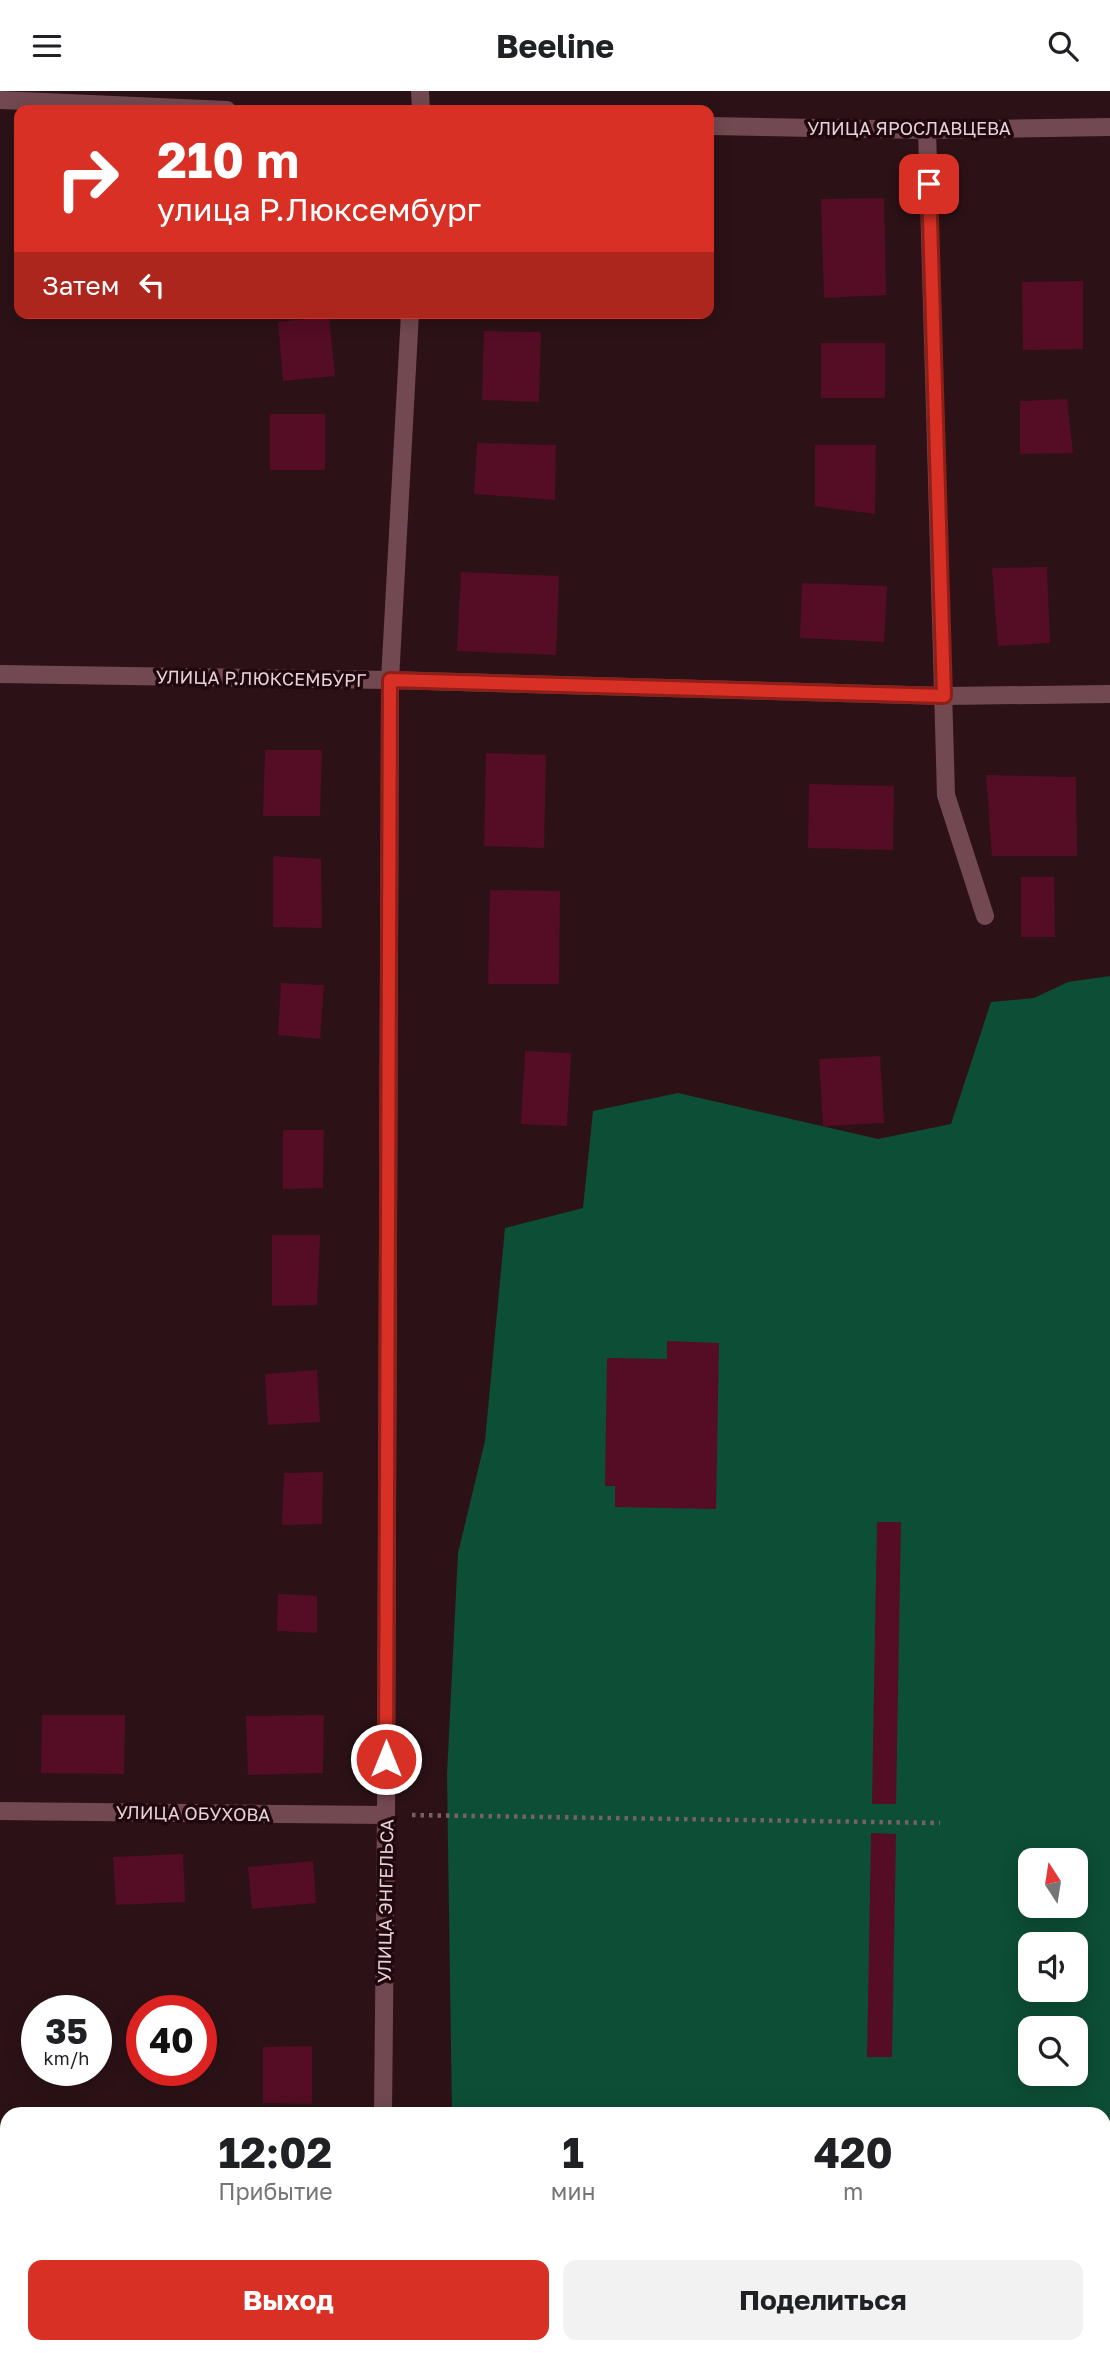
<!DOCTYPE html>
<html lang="ru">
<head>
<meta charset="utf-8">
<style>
	body { margin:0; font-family:"Golos Text",sans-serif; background:#f2f2f2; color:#202124; height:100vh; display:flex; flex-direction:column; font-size:26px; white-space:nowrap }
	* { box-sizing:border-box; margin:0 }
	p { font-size:23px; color:#757577 }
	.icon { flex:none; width:38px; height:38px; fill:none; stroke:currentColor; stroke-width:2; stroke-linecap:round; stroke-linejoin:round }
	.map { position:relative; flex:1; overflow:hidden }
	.panel { position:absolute; left:0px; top:2016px; width:1111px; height:247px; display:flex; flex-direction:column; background:#fff; border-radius:21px 21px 0 0; box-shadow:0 4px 18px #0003 }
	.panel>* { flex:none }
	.top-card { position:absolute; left:14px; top:14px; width:700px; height:214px; border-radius:14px; box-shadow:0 4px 18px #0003; background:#d93025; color:#fff; overflow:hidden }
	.needle { width:46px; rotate:348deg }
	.controls { position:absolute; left:1018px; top:1757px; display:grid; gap:14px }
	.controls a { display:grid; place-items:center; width:70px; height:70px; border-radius:14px; background:#fff; box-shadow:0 4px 18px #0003; font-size:35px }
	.speed { position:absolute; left:21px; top:1904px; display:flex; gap:14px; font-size:35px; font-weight:700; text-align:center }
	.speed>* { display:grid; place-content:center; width:91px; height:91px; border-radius:50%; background:#fff; box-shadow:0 4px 18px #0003; line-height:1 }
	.speed small { font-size:18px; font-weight:400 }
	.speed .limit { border:10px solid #d22; background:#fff; color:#111 }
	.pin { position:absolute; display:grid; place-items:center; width:60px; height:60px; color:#fff; margin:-30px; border-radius:14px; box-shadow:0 4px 10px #0006 }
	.me { position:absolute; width:77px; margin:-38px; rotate:0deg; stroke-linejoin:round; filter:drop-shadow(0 0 5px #0008) }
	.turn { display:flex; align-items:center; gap:24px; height:147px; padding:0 28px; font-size:32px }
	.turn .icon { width:91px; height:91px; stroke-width:2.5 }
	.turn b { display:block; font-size:49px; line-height:60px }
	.then { display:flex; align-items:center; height:66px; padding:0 28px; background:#0003; gap:14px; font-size:26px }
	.eta { display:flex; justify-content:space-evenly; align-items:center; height:119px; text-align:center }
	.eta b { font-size:42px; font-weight:700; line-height:49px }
	.cta { display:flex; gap:14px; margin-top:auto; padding:14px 28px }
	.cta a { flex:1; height:80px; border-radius:14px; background:#d93025; color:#fff; font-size:28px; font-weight:700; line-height:80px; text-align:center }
	.cta a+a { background:#f2f2f2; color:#202124 }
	header { display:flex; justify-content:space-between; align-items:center; height:91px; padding:0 28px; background:#fff; font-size:32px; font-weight:700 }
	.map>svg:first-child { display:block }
	.green { fill:#0d4e36; fill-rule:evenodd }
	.building { fill:#540d24 }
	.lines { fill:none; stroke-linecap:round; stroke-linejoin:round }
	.path { stroke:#786165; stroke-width:4.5; stroke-dasharray:3.5 5; stroke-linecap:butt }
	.minor { stroke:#734951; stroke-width:18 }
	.route-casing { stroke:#8d1f18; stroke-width:18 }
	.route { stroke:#d93025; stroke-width:12 }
	.labels { text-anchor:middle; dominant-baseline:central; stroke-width:7; stroke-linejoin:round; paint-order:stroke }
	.street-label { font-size:18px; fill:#e6d3d6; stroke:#21080f }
</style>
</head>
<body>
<header><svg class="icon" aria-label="menu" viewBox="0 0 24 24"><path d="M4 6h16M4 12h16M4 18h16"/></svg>Beeline<svg class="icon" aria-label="search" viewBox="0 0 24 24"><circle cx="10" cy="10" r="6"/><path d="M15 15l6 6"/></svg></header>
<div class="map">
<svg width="1110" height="2262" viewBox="0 0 1110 2262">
	<rect width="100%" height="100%" fill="#2c1217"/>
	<path class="green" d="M1110,885v1199h-6v-61h-652l-5,-340 11,-221 27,-112 20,-213 78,-20 10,-97 85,-18 200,46 73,-15 40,-122 43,-4 34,-16zM1031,1769h45v46h-45zM1031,1853h45v46h-45zM1031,1937h45v46h-45z
		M1104,2168h6v94h-694v-6h688z"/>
	<path class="building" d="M884,107l2,97 -62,3 -3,-99z
		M1083,190v68l-60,1 -1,-68z
		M329,226l6,59 -52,5 -5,-59z
		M484,240l57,1 -2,70 -57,-2z
		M821,252h64v55h-64z
		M1067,308l6,54 -53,1v-53z
		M270,323h55v56h-55z
		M477,352l79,2 -1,55 -81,-6z
		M815,354h61l-1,69 -60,-8z
		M1047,476l3,76 -52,3 -6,-78z
		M461,481l98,4 -3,79 -99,-4z
		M802,492l85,3 -3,56 -84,-4z
		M265,659h57l-2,66h-57z
		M486,662l60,2 -2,93 -60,-2z
		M986,684l90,2 1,79h-85z
		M809,693l85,2 -1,64 -85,-2z
		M273,765l48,3 1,69 -49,-1z
		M1021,786h33l1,60h-34z
		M490,799l70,1 -1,93h-71z
		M281,892l43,2 -4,54 -42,-4z
		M525,960l46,2 -4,73 -46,-2z
		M880,965l4,67 -61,3 -4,-67z
		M283,1039h41l-1,58 -40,1z
		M272,1144h48l-3,70 -45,1z
		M667,1250l52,2 -3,166 -101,-2v-21h-10l2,-128 60,1z
		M317,1279l3,52 -52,3 -3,-51z
		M323,1381l-1,52 -40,1 2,-52z
		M877,1431h24l-5,282h-24z
		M278,1503l39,2v37l-40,-2z
		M42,1624h83l-1,59 -83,-1z
		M324,1624l-1,58 -75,2 -2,-59z
		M871,1742l25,1 -4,223h-25z
		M183,1763l2,48 -69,3 -3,-48z
		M313,1770l3,42 -64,6 -4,-42z
		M312,1955v58l-49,-1v-56z
		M897,2256h59l-1,6h-58z"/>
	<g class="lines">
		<path class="path" d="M412,1724l528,8"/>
		<path class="minor" d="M420,0l1,19
			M0,9l227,10
			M709,35l218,4 183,-3
			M927,39l19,665 39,121
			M0,583l390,6 554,16 166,-2
			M0,1720l386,4
			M383,2023l3,-299 4,-1135 20,-367
			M1104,2131h6
			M382,2256v6"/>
	</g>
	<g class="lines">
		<g class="route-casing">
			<path id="route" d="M386,1668l4,-1079 554,16 -15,-512"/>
		</g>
		<use href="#route" class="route"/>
	</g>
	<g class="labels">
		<g class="street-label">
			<text x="909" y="37">УЛИЦА ЯРОСЛАВЦЕВА</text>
			<text transform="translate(261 587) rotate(1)">УЛИЦА Р.ЛЮКСЕМБУРГ</text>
			<text transform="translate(193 1722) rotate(1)">УЛИЦА ОБУХОВА</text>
			<text transform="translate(385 1810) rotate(-89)">УЛИЦА ЭНГЕЛЬСА</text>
		</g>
	</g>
</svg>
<div class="controls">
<a><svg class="needle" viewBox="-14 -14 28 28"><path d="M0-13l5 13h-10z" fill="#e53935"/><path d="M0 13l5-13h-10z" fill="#757577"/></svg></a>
<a><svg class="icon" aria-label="sound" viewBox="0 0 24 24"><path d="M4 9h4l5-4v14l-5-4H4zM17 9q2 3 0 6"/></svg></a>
<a><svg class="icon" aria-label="search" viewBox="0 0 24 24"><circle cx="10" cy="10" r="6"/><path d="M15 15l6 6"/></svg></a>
</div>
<div class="speed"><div>35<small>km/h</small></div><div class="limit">40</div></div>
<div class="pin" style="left:929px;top:93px;background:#d93025"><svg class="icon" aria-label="arrive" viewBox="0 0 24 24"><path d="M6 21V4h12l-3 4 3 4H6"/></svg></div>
<svg class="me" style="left:386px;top:1668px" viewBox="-20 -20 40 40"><circle r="17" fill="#d93025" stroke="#fff" stroke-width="3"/><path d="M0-11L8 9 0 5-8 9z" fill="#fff"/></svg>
<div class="top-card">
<div class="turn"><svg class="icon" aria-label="right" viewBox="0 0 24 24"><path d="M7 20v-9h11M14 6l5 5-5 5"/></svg><div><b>210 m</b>улица Р.Люксембург</div></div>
<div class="then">Затем<svg class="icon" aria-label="left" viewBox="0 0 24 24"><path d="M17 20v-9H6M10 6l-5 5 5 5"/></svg></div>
</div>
<section class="panel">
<div class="eta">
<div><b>12:02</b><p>Прибытие</p></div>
<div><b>1</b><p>мин</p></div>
<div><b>420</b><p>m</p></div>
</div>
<div class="cta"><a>Выход</a><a>Поделиться</a></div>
</section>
</div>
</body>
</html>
